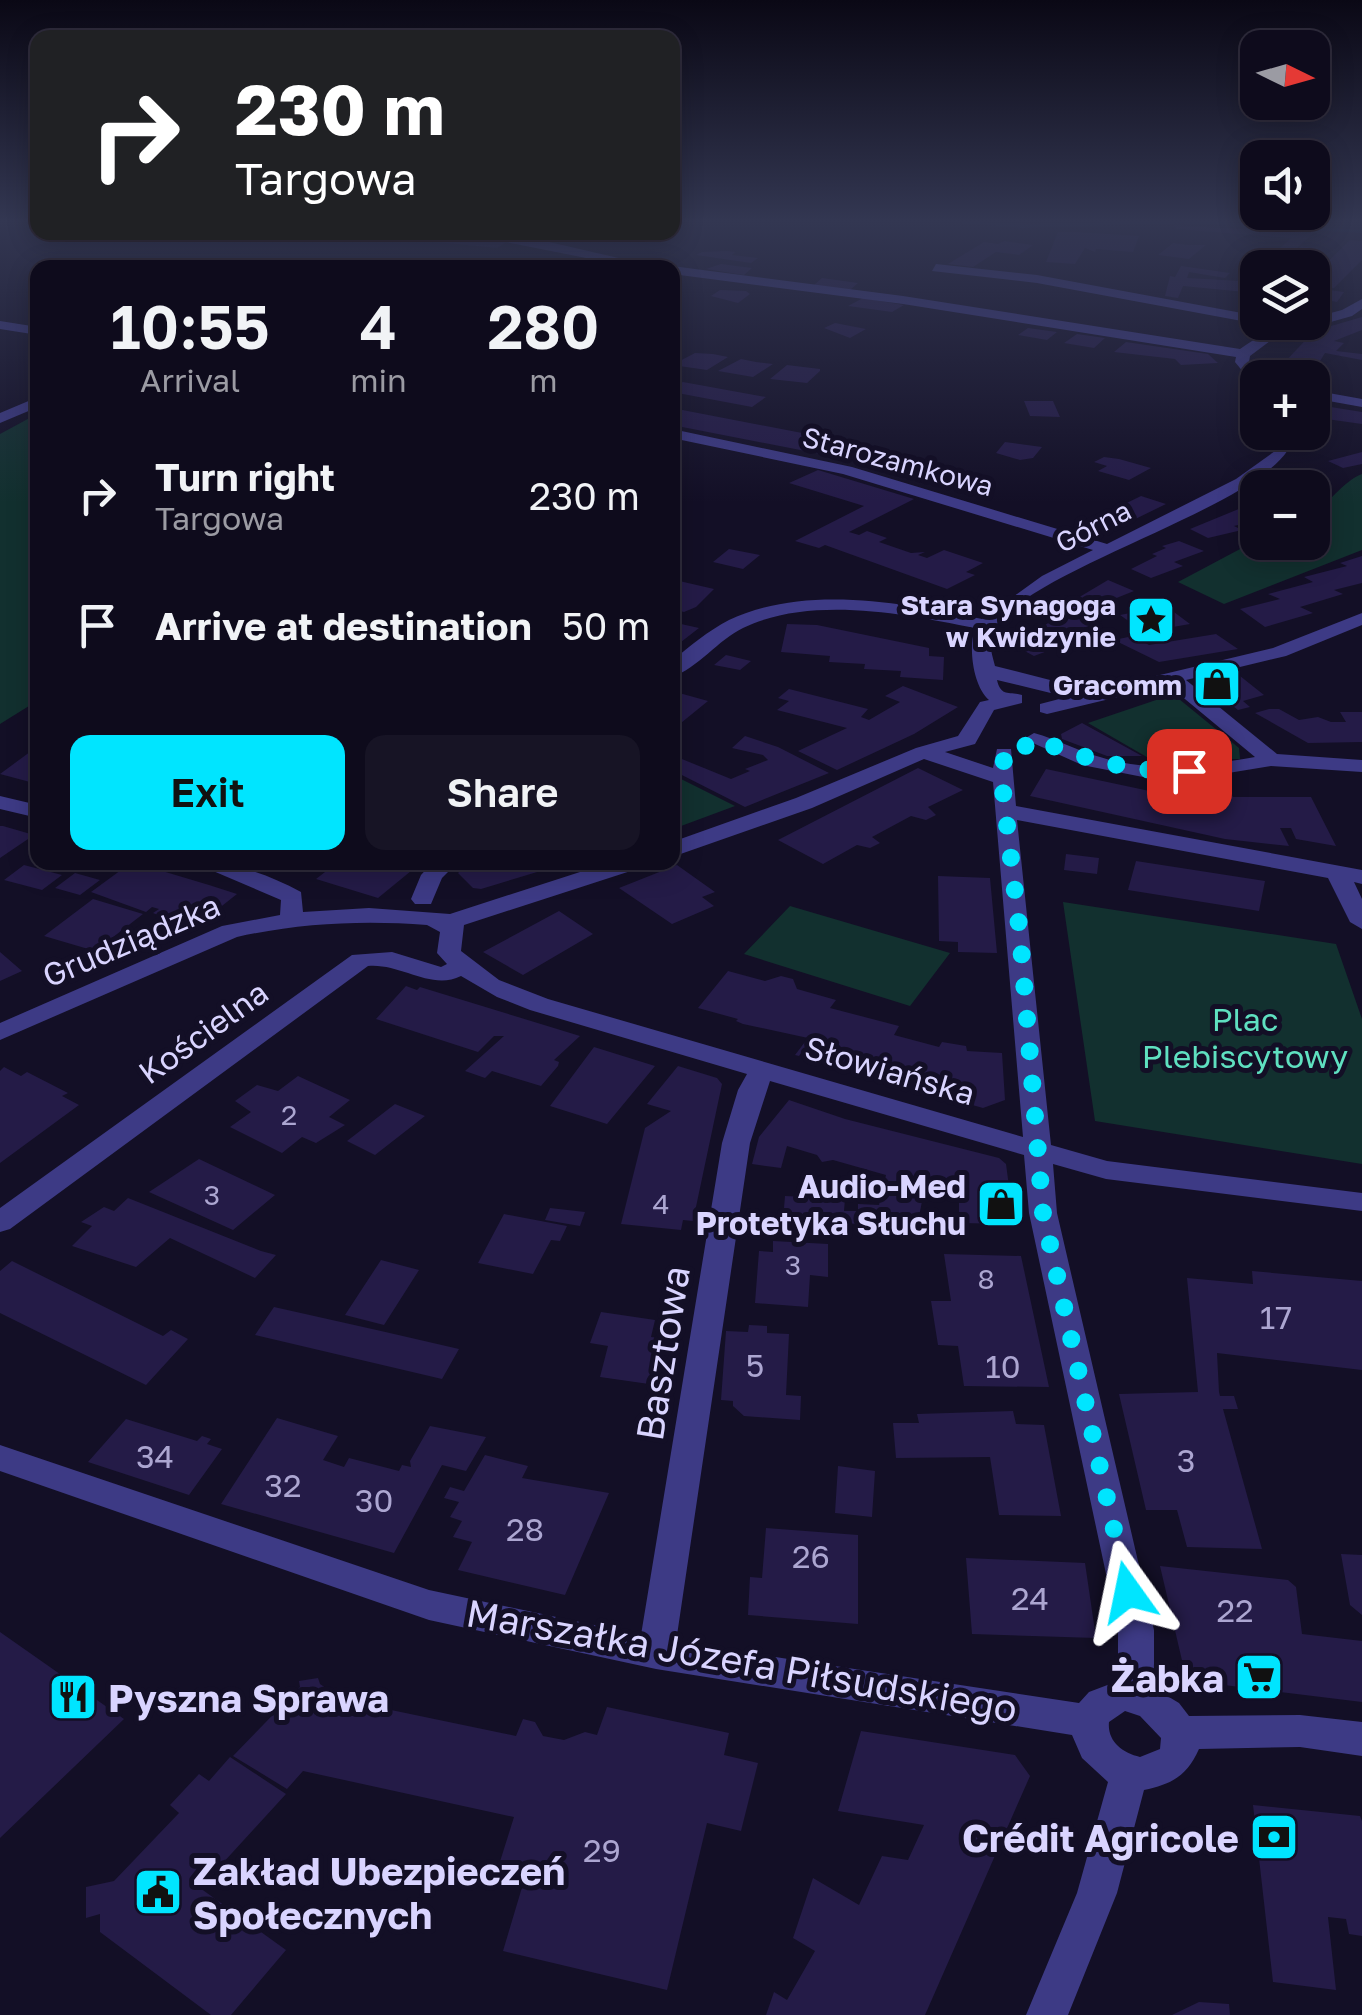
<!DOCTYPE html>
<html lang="en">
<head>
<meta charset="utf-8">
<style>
	body { margin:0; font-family:"Golos Text",sans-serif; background:#171425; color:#f1f3f6; height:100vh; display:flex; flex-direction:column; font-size:38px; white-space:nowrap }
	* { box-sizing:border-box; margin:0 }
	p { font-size:32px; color:#9b9ba3 }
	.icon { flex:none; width:55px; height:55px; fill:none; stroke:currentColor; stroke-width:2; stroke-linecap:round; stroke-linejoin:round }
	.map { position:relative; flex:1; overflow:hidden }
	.panel { position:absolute; left:30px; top:260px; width:650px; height:610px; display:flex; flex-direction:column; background:#0e0b1c; border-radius:20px; box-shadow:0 5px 25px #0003,0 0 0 2px #2e2b3b }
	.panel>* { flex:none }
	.top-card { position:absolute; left:30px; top:30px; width:650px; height:210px; border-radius:20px; box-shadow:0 5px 25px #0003,0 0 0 2px #2e2b3b; background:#202124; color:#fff; overflow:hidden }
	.needle { width:65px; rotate:95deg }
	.fabs { position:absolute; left:1240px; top:30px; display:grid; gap:20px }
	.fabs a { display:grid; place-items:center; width:90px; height:90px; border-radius:20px; background:#0e0b1c; box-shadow:0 5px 25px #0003,0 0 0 2px #2e2b3b; font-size:50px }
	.pin { position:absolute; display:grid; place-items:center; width:85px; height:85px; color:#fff; margin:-42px; border-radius:20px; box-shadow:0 5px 15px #0006 }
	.me { position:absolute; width:110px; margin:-55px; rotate:348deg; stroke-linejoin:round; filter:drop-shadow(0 0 8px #0008) }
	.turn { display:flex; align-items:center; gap:35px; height:210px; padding:0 40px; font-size:45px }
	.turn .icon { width:130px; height:130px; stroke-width:2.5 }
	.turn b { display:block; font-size:70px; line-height:85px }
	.eta { display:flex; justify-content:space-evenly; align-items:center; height:170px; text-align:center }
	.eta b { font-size:60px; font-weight:600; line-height:70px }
	.primary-button { display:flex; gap:20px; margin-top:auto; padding:20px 40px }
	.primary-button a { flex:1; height:115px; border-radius:20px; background:#00e5ff; color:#111; font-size:40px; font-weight:600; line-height:115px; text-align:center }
	.primary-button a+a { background:#171425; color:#f1f3f6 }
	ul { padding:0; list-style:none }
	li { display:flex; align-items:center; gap:30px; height:130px; padding:0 40px }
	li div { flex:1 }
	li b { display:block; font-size:38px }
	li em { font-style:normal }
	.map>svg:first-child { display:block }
	.green { fill:#12302f }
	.water { fill:#0a1f44 }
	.building { fill:#241b47 }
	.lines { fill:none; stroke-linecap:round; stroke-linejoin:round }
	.minor { fill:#3d3a85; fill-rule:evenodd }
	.route { stroke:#00e5ff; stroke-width:18; stroke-dasharray:0 32.4 }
	.labels { text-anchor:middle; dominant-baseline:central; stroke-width:10; stroke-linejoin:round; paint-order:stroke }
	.far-street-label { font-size:28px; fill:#d9d4ff; stroke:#130f26 }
	.far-poi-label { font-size:28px; font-weight:bold; fill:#d9d4ff; stroke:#130f26; text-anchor:end }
	.number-label { font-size:28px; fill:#aca6d1 }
	.street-label { font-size:32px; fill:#d9d4ff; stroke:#130f26 }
	.park-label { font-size:32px; fill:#5fe0c0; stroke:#130f26 }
	.poi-label { font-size:32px; font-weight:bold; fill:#d9d4ff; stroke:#130f26; text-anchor:end }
	.near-number-label { font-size:32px; fill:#aca6d1 }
	.near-street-label { font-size:38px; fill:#d9d4ff; stroke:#130f26 }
	.near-poi-label { font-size:38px; font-weight:bold; fill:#d9d4ff; stroke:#130f26; text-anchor:end }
</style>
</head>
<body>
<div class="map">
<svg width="1362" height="2015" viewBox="0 0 1362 2015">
	<rect width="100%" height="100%" fill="#130f26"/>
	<path class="green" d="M37,414v287l-37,23v-290z
		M1362,474v76l-138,54 -46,-22 79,-42 55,2 1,-31c20,-10 29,-29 49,-37z
		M1162,698l17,1 60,49 1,11 -88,1 -64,-37z
		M673,775l62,31 -62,23z
		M1063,902l273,42 26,75v145l-267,-43z
		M790,906l160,47 -40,53 -166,-52z"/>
	<path class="water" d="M924,220l109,4 161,-4 168,10v3l-179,-10 -160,5z"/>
	<path class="building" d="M1175,225l30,2 108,6 -37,35h-18l33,-30 -115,-9z
		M1058,232h18l63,4 -6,16 -37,-3 -1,3 -10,-4 -10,16 -29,-2z
		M447,235l61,6 -11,7 -61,-6z
		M1350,240l12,1v19l-28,28 -22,-3v-8z
		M1004,241l29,4 -14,10 -23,-3 -23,15 -25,-3 36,-22 14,2z
		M1173,243l15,2h18l-17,14 -31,-4z
		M1301,246l12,2 -19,20h-15z
		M727,251l8,1 -3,3 26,3 -7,5 -55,-8 6,-3z
		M721,264l31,4 -8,7 -38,-6z
		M1181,266l49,7 -5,5 -36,-6 -2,6 71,4v5l-8,-1 -5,6 -62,-6 -5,12 -13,-2 5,-20 5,1z
		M822,278l36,5 -8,7 -36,-5z
		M1312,288h3l29,4 -7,10 -25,-5z
		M720,290l26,1 4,3 -12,9 -27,-7z
		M863,298l41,7 -12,7 -44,-6z
		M1362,317v13l-28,11 10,2 -8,8 26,3v6l-37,-7 -10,16 -32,-5 31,-33z
		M835,323l31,6 -16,9 -26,-10z
		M1028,328l29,4 -10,8 -29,-5z
		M1077,334l28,4 -11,10 -30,-5z
		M1126,342l82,12 10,9 -37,2 -6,-6 -61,-7z
		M695,353l18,1 15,3 -21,13 -35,-5z
		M741,359l15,3 17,2 -20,13 -35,-6z
		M787,365l33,4v2l-13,12 -37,-4z
		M1281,368l31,4 8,8 -8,6v-8h-37z
		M683,382l83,15 -14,10 -80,-15v-8z
		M1024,401h29l7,16 -30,-1z
		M1312,404l50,8v12l-50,-7z
		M672,408l182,35 -18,14 -164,-32z
		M1005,442l37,5 -9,11 -13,2 -24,-7z
		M1362,452v12l-19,4 -15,-7z
		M1104,457l15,2 32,9 -22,12 -31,-9 9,-5 -13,-4z
		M917,460l53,11 -13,5 18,5 -12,6 -57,-17z
		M818,470l96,29 -65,33 10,3 8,-4 20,7 -8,4 32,11 14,-1 -7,3 9,3 17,-8 39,13 -17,9 9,3 -28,14 -122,-44 -6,3 -24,-7 69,-35 -75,-23z
		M1310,475l21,10 -19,5 -30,-6z
		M1141,496l25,8 -45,22 -25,-8z
		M1246,506l12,6v8l-24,6 8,4 -34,8 -18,-9z
		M1179,541l25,10 -30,11 9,4 -32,12 -20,-9 26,-13 -5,-2 14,-6 -4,-2z
		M729,549l31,6 -17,14 -30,-7z
		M1362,556v27l-28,7 9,4 -43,13 13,6 -48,14 -25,-18 40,-10 -12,-5 45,-12 -9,-5 43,-11 -7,-3z
		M675,580l39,9 -18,18 -12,5 -12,-3z
		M1108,580l26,11 -30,12 9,4 -32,13 10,5 -32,13 10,5 -35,13 -21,-11 17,-6 -5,-2 40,-24 -6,-2 17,-7 -5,-2z
		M1166,606l24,18 -46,8 -24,-17z
		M672,622l27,6 -27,21z
		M787,624l30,1 112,23v8l15,1 -1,23 -43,-3 1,-6 -37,-2 1,-5 -36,-2 1,-6 -49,-4z
		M1216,634l22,15 -79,13 -45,-22 19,-4 16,9z
		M726,655l25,6 -11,9 -26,-5z
		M1235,672l29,23 -21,6 7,6 -12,3 -36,-29z
		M903,686l55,21 -44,27 -77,36 -39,-19 49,-23 -70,-18 12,-9 -11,-3 11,-9 79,20 -7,8 8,3 31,-18 -15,-6z
		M672,691l36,10 -32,26 -4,-1z
		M1269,709h10l20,11 19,-3 13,5h15l-6,-10h22v30l-54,1 -53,-30z
		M1082,723l60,33h-35l-45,-17 -1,-5z
		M745,736l33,11 51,26 -84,34 -73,-37v-15l59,24 19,-8 -5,-2 23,-9 -5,-5 -31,-7z
		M38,746v31l-8,5 -30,-8z
		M918,768l45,22 -35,17 8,8 -10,5 -15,-4 -39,21 8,6 -10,5 -13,-3 -34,19 -45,-24z
		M1046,769l113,24 -3,5 11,2h13l-4,-8 53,-2 4,7h78l25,49 -40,-7 -5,-11h-11l9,18 -64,-7 -195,-43z
		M0,826h3l31,9 -34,23z
		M1066,854l33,4 -2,16 -33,-4z
		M1136,861l129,20 -6,30 -131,-21z
		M132,862l77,23 28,9 -24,19 -28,13 -32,-13 6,-4 -7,-2 -6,5 -55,-20z
		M338,862l60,1 24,-1 -44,36 -62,-19z
		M471,862h96v1l-86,26 -8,-1 -15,-15z
		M24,865l38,10 -20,15 -38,-10z
		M677,865l38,27 -13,5 12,9 -42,18 -53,-36z
		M75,873l25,7 -20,15 -25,-7z
		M938,876l52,2 7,75 -39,-1v-10l-19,-1z
		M93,899l50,15 -48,37 -51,-15z
		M559,911l34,23 -70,41 -40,-23z
		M0,952l22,19 -22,10z
		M728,971l37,10 16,-5 12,3 4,10 39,11 -6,8 69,18 -5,9 45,12 3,-5 24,4 1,5 35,2 3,47 -22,8 -171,-48 5,-7 -13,-4 -5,7 -4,-1 13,-17 -65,-14 -7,-3 2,-2 -40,-11z
		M406,986l11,4 3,-3 160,49 -26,24 5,2 -1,4 -17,20 -49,-15 -7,7 -20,-7 39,-35h-10l-16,16 -102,-33z
		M594,1047l61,19 -48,58 -57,-18z
		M678,1066l39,12 5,6 -29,137 -10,-1 -2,10 -60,-6 24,-96 26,-17 -24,-7z
		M4,1067l17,9 6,-4 41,21 -6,3 17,9 -79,58v-92z
		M298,1076l52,24 -21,17 16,8 -29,18 -14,-6 -20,16 -52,-26 21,-15 -16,-11 22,-16 21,6z
		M789,1100l56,19 154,39 7,6 8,60 -55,-1v-26l-23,-6 3,-6 -20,-5 -3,5 8,6 -7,36 -134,-7 2,-24 60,3 -1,12h14v-7l21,1 7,-30 -53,-15 -11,2 -5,-7 -30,-9 -6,22 -29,-4 7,-27z
		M395,1104l30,12 -50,39 -28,-14z
		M199,1159l76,36 -42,35 -84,-38z
		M128,1198l133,53 15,4 -21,23 -85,-40 -34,29 -64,-21 20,-20 -11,-4 23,-15 10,4z
		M550,1208l35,4 -5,14 -35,-6z
		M504,1214l63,12 -7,15 -9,-1 -18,34 -55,-11z
		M773,1241l55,3v33l-18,-2 -2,32 -53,-4 4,-52 14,1z
		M944,1254l77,2 28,131 -85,-1 -6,-40 -20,-1 -7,-44h20z
		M381,1260l38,10 -35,55 -39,-10z
		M12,1261l151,75 8,-6 17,9 -42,46 -146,-72v-42z
		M1252,1271l110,10v89l-145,-17 2,39 1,4h14l4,13h-15l39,140 -75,-2 -10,-37h-31l-27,-116 79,-2 -11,-114 66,6z
		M274,1307l107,24 78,18 -17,30 -187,-44z
		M601,1312l54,8 -4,17 16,2 -11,46 -56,-8 8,-31 -18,-3z
		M749,1325l18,1v7l22,1 -3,61 15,1 -1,24 -56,-4 -11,-10v-5l-12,-1 5,-69 22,1z
		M1013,1411l3,13 28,1 17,91 -62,-1 -9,-58 -94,1 -3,-35h26l-2,-9z
		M277,1418l61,18 -15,24 21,7 5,-9 50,13 3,-6 9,2 -1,-6 20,-35 56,11 -20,34 -24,-6 -48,88 -173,-49z
		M126,1419l71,22 5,-5 9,3 -4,5 15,5 -33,46 -101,-33z
		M485,1455l43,11 -6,12 87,15 -44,102 -107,-25 14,-28 -19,-5 9,-16 -12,-4 9,-15 -15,-4 6,-11 14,4z
		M838,1466l37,5 -3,46 -37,-4z
		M766,1528l92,7v89l-110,-9 2,-38 12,1z
		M1341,1554l21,1v60l-12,-10z
		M966,1558l119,5 11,75 -124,-4z
		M1160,1566l128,14 8,7 6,47 60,7v61l-162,-20 -16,-13z
		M0,1632l124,87 -124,119z
		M318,1678l2,6 23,16 173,36 7,-17 12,3 8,14 21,4 21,-8 12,3 10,-28 122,26 -5,22 34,8 -17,68 -34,-8 -40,167 -164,-39 23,-77 -28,-6 16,-51 -211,-46 -16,18 -54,-33 67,-69 -1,-6z
		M861,1731l154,24 15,21 -105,239h-159l8,-23 13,8 28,-49 -22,-13 20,-60 46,27 23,-49 26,4 16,-35 -86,-14z
		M230,1757l56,37 -86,94 86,62 -55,65h-20l-111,-83v-18l-14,4v-31l28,-6 65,-68 -9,-8 29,-31 10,7z
		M1253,1805l107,11 2,5v115l-13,-2 -3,-15 -18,-2 8,73 -63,-8z
		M1199,2002l30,2 1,11h-58z"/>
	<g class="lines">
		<path class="minor" d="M456,232l80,7 126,29h-26z
			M936,264l101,11 221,41v6h5l-5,2 -221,-41 -105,-12z
			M672,266l231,30 337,53c23,-16 43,-27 72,-27v-4l30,-8 20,-11v10l-10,7 -78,22 -24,18 -1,6 10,16 -1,12 -23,-28 1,-5 -333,-53 -231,-30v-6h-4z
			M0,321l38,6v8l-38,-6z
			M1312,390l50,9v8l-50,-9z
			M38,397v10l-38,16v-10z
			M672,429l180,38 255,77 129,-65 39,-28 3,-19h16c0,67 -264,133 -300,197 -7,12 -2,25 1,37l98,25 180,-43 89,-35v12l-76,31 -100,24 91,74 85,6v12l-91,-6 -61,10 -62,2 -66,-13 -58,-26 10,-6c23,6 43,18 66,24 49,16 105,9 155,0l-87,-72 -121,29 -7,-2v-8l27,-7 -70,-17c4,17 11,11 25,15v8l-28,7 -19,34 -30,8 48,16 4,-19h14l5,57 346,64v14l-8,-2 8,17v30l-12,-7 -22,-44 -311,-58 34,325 56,16 255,32v18l-256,-32 -53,-15 4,49 97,417v58l25,15 10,13 111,-1 62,7v34l-62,-9 -101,2c-12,27 -27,35 -55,41l-27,103 -49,122h-42l51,-122 31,-111 -26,-24 -10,-23 -416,-66 -227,-49 -429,-149v-26l429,145 212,45 81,-492 16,-53 9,-16 -217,-64 -33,-13 -36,-21c-30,15 -60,-13 -93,-10l-358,263 -10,3v-24l352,-253 40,-3 49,15 6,-3 -10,-11 3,-21 -13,-7c-64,-5 -127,-2 -190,12l-237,103v-17l222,-97 58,-11 1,-15 -89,-38c41,0 73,11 109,30l2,20 66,-4 81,6 161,-52h35l-3,5 -179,58 -3,26 38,29 49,19 475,138 -30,-355 -69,-23 -112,49 -140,49v-15l124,-44 120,-50 42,-12 22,-34 9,-2c-16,-14 -21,-53 -14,-72 -70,-14 -164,-33 -232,0 -25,12 -45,40 -71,49v-16c18,-15 36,-30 57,-41 76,-36 175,-17 253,-1l60,-43 51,-26 -250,-76 -171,-36zM770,1081l254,74 5,58 89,417v51l-29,11 -10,11 -403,-61 74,-499zM1125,1711l15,5 21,22 -1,11 -20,8c-18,-4 -33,-16 -31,-35z
			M0,796l38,9v13l-38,-9z
			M433,862h25l-16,16 -11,26h-16l-4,-5 10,-24z"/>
	</g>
	<linearGradient id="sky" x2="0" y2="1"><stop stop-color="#0a0815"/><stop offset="0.44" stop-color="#333752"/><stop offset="1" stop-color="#333752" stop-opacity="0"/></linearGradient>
	<rect width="1362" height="502" fill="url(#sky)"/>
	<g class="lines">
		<path class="route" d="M1128,1592l-85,-379 -23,-279 -17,-143 1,-39 15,-1 15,-12c56,21 94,33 155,32"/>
	</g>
	<defs>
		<g id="sight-square" transform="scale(2.5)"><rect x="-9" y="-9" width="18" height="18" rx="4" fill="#00e5ff" stroke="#130f26"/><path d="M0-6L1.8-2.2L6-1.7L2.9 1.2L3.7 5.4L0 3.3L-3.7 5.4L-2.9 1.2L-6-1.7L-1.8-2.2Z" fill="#111"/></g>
		<g id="shop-square" transform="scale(2.5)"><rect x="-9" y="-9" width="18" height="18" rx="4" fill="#00e5ff" stroke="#130f26"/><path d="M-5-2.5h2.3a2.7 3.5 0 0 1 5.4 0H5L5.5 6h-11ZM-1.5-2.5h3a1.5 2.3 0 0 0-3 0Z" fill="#111"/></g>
		<g id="supermarket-square" transform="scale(2.5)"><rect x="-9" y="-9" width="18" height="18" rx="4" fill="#00e5ff" stroke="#130f26"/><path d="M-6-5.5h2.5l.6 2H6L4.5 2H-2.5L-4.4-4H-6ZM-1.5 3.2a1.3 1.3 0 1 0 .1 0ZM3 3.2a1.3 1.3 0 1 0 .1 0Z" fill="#111"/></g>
		<g id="restaurant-square" transform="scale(2.5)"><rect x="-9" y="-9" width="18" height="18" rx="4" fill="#00e5ff" stroke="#130f26"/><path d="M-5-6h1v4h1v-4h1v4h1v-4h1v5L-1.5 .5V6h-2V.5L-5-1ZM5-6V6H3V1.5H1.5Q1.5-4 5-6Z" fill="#111"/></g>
		<g id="bank-square" transform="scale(2.5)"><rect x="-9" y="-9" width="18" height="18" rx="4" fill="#00e5ff" stroke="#130f26"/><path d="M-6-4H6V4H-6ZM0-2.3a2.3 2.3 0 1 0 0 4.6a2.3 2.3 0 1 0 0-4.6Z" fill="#111"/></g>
		<g id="civic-square" transform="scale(2.5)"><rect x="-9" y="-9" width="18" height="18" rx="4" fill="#00e5ff" stroke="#130f26"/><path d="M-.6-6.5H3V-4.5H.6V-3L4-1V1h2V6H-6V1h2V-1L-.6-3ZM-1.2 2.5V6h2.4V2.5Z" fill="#111"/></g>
	</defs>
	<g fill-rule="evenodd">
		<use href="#sight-square" x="1151" y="620"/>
		<use href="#shop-square" x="1217" y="684"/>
		<use href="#shop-square" x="1001" y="1204"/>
		<use href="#supermarket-square" x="1259" y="1677"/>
		<use href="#restaurant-square" x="73" y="1697"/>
		<use href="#bank-square" x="1274" y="1837"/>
		<use href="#civic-square" x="158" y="1892"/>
	</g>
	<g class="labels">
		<g class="far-street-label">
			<text transform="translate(898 461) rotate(15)">Starozamkowa</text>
			<text transform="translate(1093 526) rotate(-27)">Górna</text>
		</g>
		<g class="far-poi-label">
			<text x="1116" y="604">Stara Synagoga<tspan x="1116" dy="32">w Kwidzynie</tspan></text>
			<text x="1182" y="684">Gracomm</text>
		</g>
		<g class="number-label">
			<text x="289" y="1114">2</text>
			<text x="212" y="1194">3</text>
			<text x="661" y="1203">4</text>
			<text x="793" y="1264">3</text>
			<text x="986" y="1278">8</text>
		</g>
		<g class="street-label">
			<text transform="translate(131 940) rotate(-23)">Grudziądzka</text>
			<text transform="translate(203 1032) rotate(-36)">Kościelna</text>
			<text transform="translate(890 1070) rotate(16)">Słowiańska</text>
		</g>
		<g class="park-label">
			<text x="1245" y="1019">Plac<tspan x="1245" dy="37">Plebiscytowy</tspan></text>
		</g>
		<g class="poi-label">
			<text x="966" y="1186">Audio-Med<tspan x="966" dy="37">Protetyka Słuchu</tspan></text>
		</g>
		<g class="near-number-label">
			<text x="1276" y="1317">17</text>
			<text x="755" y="1365">5</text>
			<text x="1003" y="1366">10</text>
			<text x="155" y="1456">34</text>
			<text x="1186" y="1460">3</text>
			<text x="283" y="1485">32</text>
			<text x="374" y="1500">30</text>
			<text x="525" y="1529">28</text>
			<text x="811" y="1556">26</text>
			<text x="1030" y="1598">24</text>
			<text x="1235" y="1610">22</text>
			<text x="602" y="1850">29</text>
		</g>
		<g class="near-street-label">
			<text transform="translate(662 1353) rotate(-81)">Basztowa</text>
			<text transform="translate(742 1660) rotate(10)">Marszałka Józefa Piłsudskiego</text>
		</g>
		<g class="near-poi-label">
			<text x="1224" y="1677">Żabka</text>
			<text x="108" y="1697" text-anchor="start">Pyszna Sprawa</text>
			<text x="1239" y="1837">Crédit Agricole</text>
			<text x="193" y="1870" text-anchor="start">Zakład Ubezpieczeń<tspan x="193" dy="44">Społecznych</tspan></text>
		</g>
	</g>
</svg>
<div class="fabs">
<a><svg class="needle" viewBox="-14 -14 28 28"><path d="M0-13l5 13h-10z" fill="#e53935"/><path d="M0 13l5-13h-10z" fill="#9b9ba3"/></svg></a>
<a><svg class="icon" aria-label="sound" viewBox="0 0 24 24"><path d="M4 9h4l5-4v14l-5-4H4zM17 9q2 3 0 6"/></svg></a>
<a><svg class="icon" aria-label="layers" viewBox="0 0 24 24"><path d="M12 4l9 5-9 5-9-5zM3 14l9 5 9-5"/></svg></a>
<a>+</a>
<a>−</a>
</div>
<div class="pin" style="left:1189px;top:771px;background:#d93025"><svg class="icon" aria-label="arrive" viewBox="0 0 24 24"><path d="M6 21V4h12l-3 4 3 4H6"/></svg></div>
<svg class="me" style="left:1128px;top:1592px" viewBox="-20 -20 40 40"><path d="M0-17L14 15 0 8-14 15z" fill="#00e5ff" stroke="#fff" stroke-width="4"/></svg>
<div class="top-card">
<div class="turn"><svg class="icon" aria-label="right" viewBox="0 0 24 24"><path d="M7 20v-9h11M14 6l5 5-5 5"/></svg><div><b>230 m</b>Targowa</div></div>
</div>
<section class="panel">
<div class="eta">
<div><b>10:55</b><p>Arrival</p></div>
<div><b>4</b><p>min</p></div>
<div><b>280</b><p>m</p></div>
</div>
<ul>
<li><svg class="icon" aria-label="right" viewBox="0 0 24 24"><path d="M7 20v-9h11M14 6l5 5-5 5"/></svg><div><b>Turn right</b><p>Targowa</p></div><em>230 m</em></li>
<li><svg class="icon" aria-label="arrive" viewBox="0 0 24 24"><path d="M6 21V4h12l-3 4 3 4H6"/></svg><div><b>Arrive at destination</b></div><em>50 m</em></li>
</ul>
<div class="primary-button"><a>Exit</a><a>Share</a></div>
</section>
</div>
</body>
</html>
